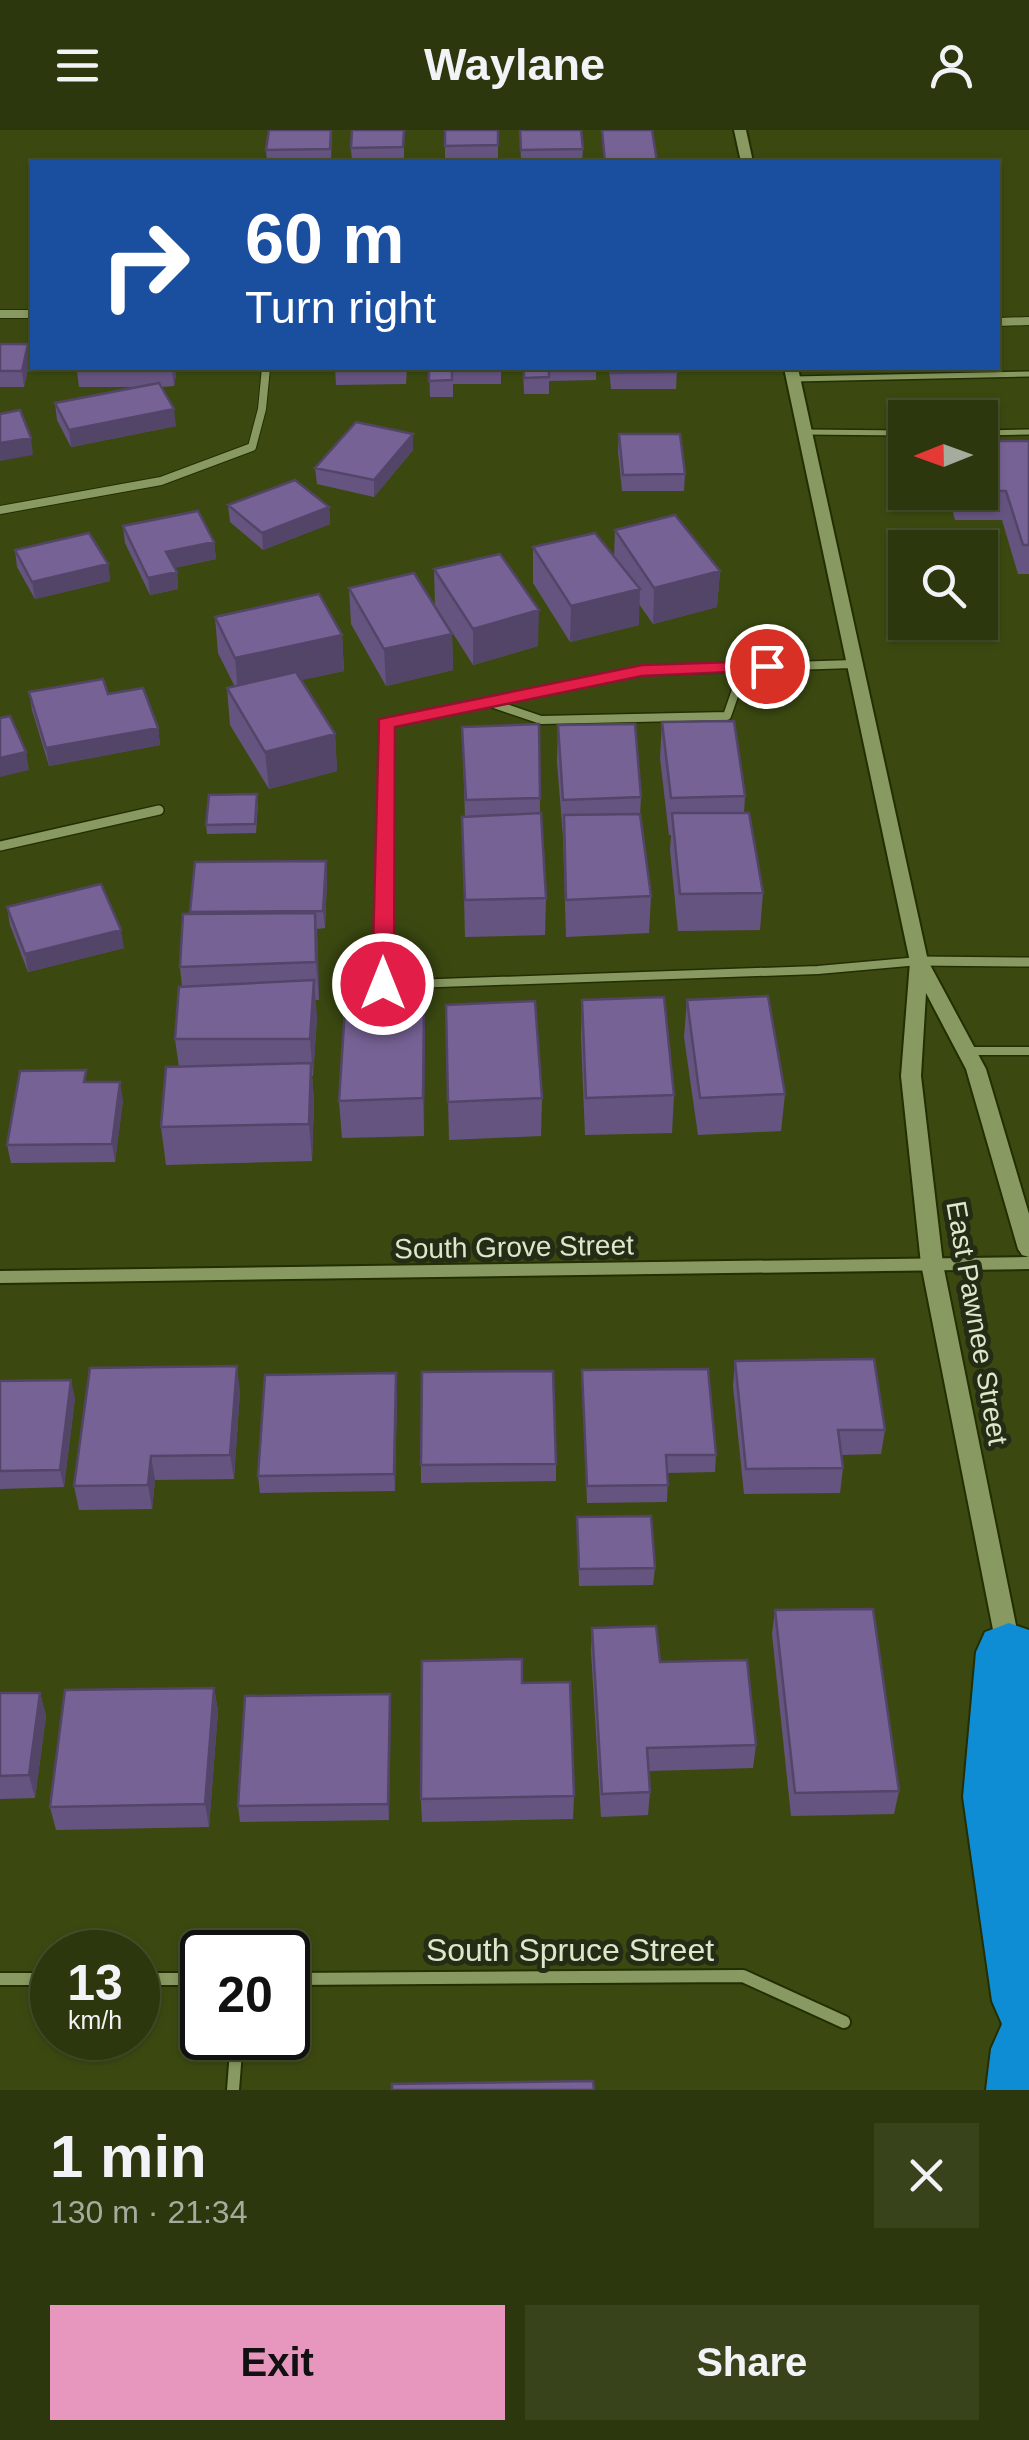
<!DOCTYPE html>
<html lang="en">
<head>
<meta charset="utf-8">
<style>
	body { margin:0; font-family:Arial,sans-serif; background:#38421b; color:#f1f3f6; height:100vh; display:flex; flex-direction:column; font-size:38px; white-space:nowrap }
	* { box-sizing:border-box; margin:0 }
	p { font-size:32px; color:#a6ac9d }
	.icon { flex:none; width:55px; height:55px; fill:none; stroke:currentColor; stroke-width:2; stroke-linecap:round; stroke-linejoin:round }
	.map { position:relative; height:1960px; overflow:hidden }
	.details { display:flex; flex-direction:column; background:#2c370d; flex:1 }
	.details>* { flex:none }
	.hud { position:absolute; left:30px; top:30px; width:970px; height:210px; border-radius:0px; box-shadow:0 2px 8px #0004,0 0 0 2px #48512e; background:#1a4fa0; color:#fff; overflow:hidden }
	.needle { width:65px; rotate:269deg }
	.controls { position:absolute; left:888px; top:270px; display:grid; gap:20px }
	.controls a { display:grid; place-items:center; width:110px; height:110px; border-radius:0px; background:#2c370d; box-shadow:0 2px 8px #0004,0 0 0 2px #48512e; font-size:50px }
	.speed { position:absolute; left:30px; top:1800px; display:flex; gap:20px; font-size:50px; font-weight:700; text-align:center }
	.speed>* { display:grid; place-content:center; width:130px; height:130px; border-radius:50%; background:#2c370d; box-shadow:0 2px 8px #0004,0 0 0 2px #48512e; line-height:1 }
	.speed small { font-size:25px; font-weight:400 }
	.speed .limit { border:5px solid #111; border-radius:15px; background:#fff; color:#111 }
	.pin { position:absolute; display:grid; place-items:center; width:85px; height:85px; color:#fff; margin:-42px; border:5px solid #fff; border-radius:50%; box-shadow:0 2px 10px #0007 }
	.me { position:absolute; width:110px; margin:-55px; rotate:0deg; stroke-linejoin:round; filter:drop-shadow(0 0 8px #0008) }
	.turn { display:flex; align-items:center; gap:35px; height:210px; padding:0 50px; font-size:45px }
	.turn .icon { width:130px; height:130px; stroke-width:2.5 }
	.turn b { display:block; font-size:70px; line-height:85px }
	.round { display:grid; place-items:center; flex:none; width:105px; height:105px; border-radius:0px; background:#38421b }
	.headline { display:flex; align-items:center; justify-content:space-between; height:170px; padding:0 50px }
	h1 { font-size:60px; font-weight:700; line-height:75px }
	.primary-button { display:flex; gap:20px; margin-top:auto; padding:20px 50px }
	.primary-button a { flex:1; height:115px; border-radius:0px; background:#e797bd; color:#111; font-size:40px; font-weight:700; line-height:115px; text-align:center }
	.primary-button a+a { background:#38421b; color:#f1f3f6 }
	header { display:flex; justify-content:space-between; align-items:center; height:130px; padding:0 50px; background:#2c370d; font-size:45px; font-weight:700 }
	.map>svg:first-child { display:block }
	.lines { fill:none; stroke-linecap:round; stroke-linejoin:round }
	.lane-far1-casing { stroke:#232e03; stroke-width:8 }
	.lane-casing { stroke:#232e03; stroke-width:11 }
	.street-far2-casing { stroke:#232e03; stroke-width:10 }
	.street-far1-casing { stroke:#232e03; stroke-width:12 }
	.street-casing { stroke:#232e03; stroke-width:16 }
	.secondary-casing { stroke:#232e03; stroke-width:4 }
	.highway-casing { stroke:#232e03; stroke-width:4 }
	.lane-far1 { stroke:#889a61; stroke-width:5 }
	.lane { stroke:#889a61; stroke-width:8 }
	.street-far2 { stroke:#889a61; stroke-width:8 }
	.street-far1 { stroke:#889a61; stroke-width:9 }
	.street { stroke:#889a61; stroke-width:12 }
	.secondary { fill:#889a61; fill-rule:evenodd }
	.highway { fill:#0f8dd4; fill-rule:evenodd }
	.wall { fill:#665480 }
	.shaded-wall { fill:#534568 }
	.building { fill:#776295; stroke:#534568; stroke-width:2.5 }
	.route { fill:#e11d48; stroke:#92132f; stroke-width:2.5 }
	.labels { text-anchor:middle; dominant-baseline:central; stroke-width:10; stroke-linejoin:round; paint-order:stroke }
	.street-label { font-size:28px; fill:#dde7ca; stroke:#252c15 }
	.near-street-label { font-size:32px; fill:#dde7ca; stroke:#252c15 }
</style>
</head>
<body>
<header><svg class="icon" aria-label="menu" viewBox="0 0 24 24"><path d="M4 6h16M4 12h16M4 18h16"/></svg>Waylane<svg class="icon" aria-label="person" viewBox="0 0 24 24"><circle cx="12" cy="8" r="4"/><path d="M4 21q1-7 8-7t8 7"/></svg></header>
<div class="map">
<svg width="1029" height="1960" viewBox="0 0 1029 1960">
	<rect width="100%" height="100%" fill="#3b4911"/>
	<g class="lines">
		<g class="lane-far1-casing">
			<path id="lane-far1" d="M794,249l235,-5
				M805,302l100,1
				M980,303l49,-1"/>
		</g>
		<g class="lane-casing">
			<path id="lane" d="M853,534l-211,7 -257,53 -2,261 435,-15 101,-9
				M491,573l50,17 186,-4 17,-49
				M967,921h62"/>
		</g>
		<g class="street-far2-casing">
			<path id="street-far2" d="M0,184h32
				M998,192l31,-1
				M0,380l161,-29 91,-34 10,-38 4,-41"/>
		</g>
		<g class="street-far1-casing">
			<path id="street-far1" d="M0,716l159,-36
				M919,831l110,1"/>
		</g>
		<g class="street-casing">
			<path id="street" d="M0,1147l1029,-14
				M0,1849h52
				M138,1849h64
				M288,1849l455,-3 101,46
				M233,1960l4,-52"/>
		</g>
		<g class="secondary-casing">
			<path id="secondary" d="M734,0h12l7,32h-12z
				M784,238h14l130,593 58,108 43,145v43l-7,-2 -4,-6 -52,-180 -40,-76 -5,83 22,188 78,386 -3,7 -9,3 -9,-3 -3,-7 -76,-386 -20,-188 9,-114z"/>
		</g>
		<g class="highway-casing">
			<path id="highway" d="M1009,1493l20,7v460h-43l5,-41 11,-25 -10,-23 -29,-204 13,-145 9,-20z"/>
		</g>
		<use href="#lane-far1" class="lane-far1"/>
		<use href="#lane" class="lane"/>
		<use href="#street-far2" class="street-far2"/>
		<use href="#street-far1" class="street-far1"/>
		<use href="#street" class="street"/>
		<use href="#secondary" class="secondary"/>
		<use href="#highway" class="highway"/>
	</g>
	<path class="wall" d="M332,0l-1,32h-64l-1,-12z
		M404,0v32h-52l-1,-14z
		M445,0h53v31h-53z
		M520,0l63,19 -1,13h-61z
		M0,214h28l2,16 -6,27h-24z
		M177,238l-3,18 -13,1 15,39 -105,21 -14,-27 -2,-17 84,-16h-60l-2,-16z
		M335,238h72l-1,16 -70,1z
		M429,238h72v16h-48v13h-23z
		M523,238h73v12l-47,1v13h-25z
		M609,238h68l-1,21h-65z
		M413,304v16l-39,47 -57,-13 -2,-16z
		M619,304l66,40 -1,17h-62l-4,-40z
		M980,311h49v133h-11l-16,-54h-47l-7,-28h32z
		M228,375l101,2 1,17 -67,26 -33,-28z
		M123,396l91,16 2,17 -42,9 3,4 1,17 -28,6 -25,-52z
		M615,400l105,41 -3,36 -64,17 -14,-20v21l-69,17 -37,-59v-36l81,10z
		M15,420l93,14 2,17 -75,18 -18,-32z
		M434,439l104,77 -65,19 -38,-60z
		M349,458l103,46 1,36 -67,16 -35,-62z
		M215,487l127,18 2,36 -43,9 34,54 2,37 -68,18 -39,-64 -3,-37 8,-1 -17,-34z
		M29,562l79,2 50,34 2,17 -111,21 -17,-56z
		M662,592l83,74 -1,17 19,80 -3,37 -82,1 -8,-81 1,-15h-2l-9,-77z
		M539,594l1,89 6,85 -1,37 -80,2 -3,-120h3l-3,-90z
		M558,595l83,72 -1,17 11,82 -2,37 -83,4 -3,-100 -6,-75z
		M258,673l-2,30 -49,1 -1,-9z
		M326,731l1,17 -2,50 -8,1 2,71h-4l2,18 -4,58h-1l2,25 -2,60 -146,4 -5,-38 18,-60 -4,-28 7,-52 -2,-20 10,-53 5,-52z
		M7,777l117,41 -96,24 -18,-47z
		M582,870l92,95 -2,38 -87,2 -4,-98z
		M687,870l98,94 -4,37 -83,4 -14,-98z
		M446,875l96,93 -1,38 -92,4z
		M424,877v129l-82,2 -3,-37z
		M88,952l35,18 -8,62 -104,1 -4,-18z
		M735,1231l150,69 -4,24 -39,1 1,13 -3,25 -96,1 -11,-108z
		M582,1240l134,85 -1,17 -47,1 -1,29 -80,1z
		M0,1251l75,17 -11,89 -64,2z
		M397,1260l-2,101 -135,2 -2,-17z
		M240,1261l-6,88 -79,1 -3,29 -73,1 -5,-24z
		M556,1334v17l-135,2v-18z
		M577,1387l78,51 -2,17 -74,1z
		M775,1480l124,181 -5,23 -103,2 -19,-182z
		M592,1498l68,34 96,83 -3,23 -104,3 1,21 -2,23 -47,2 -10,-166z
		M522,1553l52,113 -1,23 -151,3 -1,-23z
		M214,1558l4,23 -9,116 -153,3 -6,-23z
		M0,1563h40l6,23 -11,82 -35,1z
		M390,1564l-1,126 -149,2 -2,-16z"/>
	<path class="shaded-wall" d="M28,214l2,16 -6,27 -2,-16z
		M173,238h4l-3,18 -2,-16z
		M174,279l2,17 -105,21 -2,-17z
		M413,304v16l-39,47v-17z
		M31,308l2,17 -33,6v-18z
		M329,377l1,17 -67,26 -1,-17z
		M214,412l2,17 -48,10 -2,-17z
		M108,434l2,17 -75,18 -3,-17z
		M720,441l-3,36 -64,17 1,-36z
		M177,442l1,17 -28,6 -2,-17z
		M640,459l-1,36 -69,17 1,-36z
		M539,480l-1,36 -65,19v-36z
		M452,504l1,36 -67,16 -2,-37z
		M342,505l2,36 -106,23 -3,-36z
		M158,598l2,17 -111,21 -3,-18z
		M335,604l2,37 -68,18 -4,-37z
		M26,622l3,18 -29,7v-19z
		M326,731l1,17 -2,50 -2,-17z
		M315,783l3,37 1,50 -3,-38z
		M121,800l3,18 -96,24 -3,-18z
		M314,850l3,38 -4,58 -3,-37z
		M424,877l1,37 -1,92 -1,-38z
		M311,933l3,38 -2,60 -3,-37z
		M120,952l3,18 -8,62 -3,-18z
		M237,1236l3,25 -6,88 -4,-24z
		M396,1243l1,17 -2,101 -1,-17z
		M71,1250l4,18 -11,89 -4,-17z
		M151,1326l4,24 -3,29 -4,-24z
		M214,1558l4,23 -9,116 -4,-23z
		M40,1563l6,23 -11,82 -6,-23z
		M390,1564l1,17 -2,109 -1,-16z"/>
	<path class="building" d="M269,0h62l-1,19 -64,1z
		M352,0h52l-1,17 -52,1z
		M445,0h53v15l-53,1z
		M520,0h61l2,19 -62,1z
		M602,0h50l5,32h-52z
		M0,214h28l-6,27h-22z
		M77,238h96l-1,2 -95,1z
		M335,238h71l-71,1z
		M429,238h36h-13v12l-23,1z
		M524,238h25v9l-25,1z
		M611,238h66v4l-66,1z
		M159,253l15,26 -105,21 -14,-27z
		M20,280l11,28 -31,5v-29z
		M356,292l57,12 -39,46 -59,-12z
		M619,304h61l5,40 -62,1z
		M980,311h49v104h-6l-17,-54h-26z
		M295,350l34,27 -67,26 -34,-28z
		M198,381l16,31 -48,10 11,20 -29,6 -25,-52z
		M675,385l45,56 -66,17 -39,-58z
		M89,403l19,31 -76,18 -17,-32z
		M595,403l45,56 -69,17 -38,-59z
		M500,424l39,56 -66,19 -39,-60z
		M414,443l38,61 -68,15 -35,-61z
		M319,464l23,41 -107,23 -20,-41z
		M296,542l39,62 -70,18 -38,-64z
		M103,549l5,15 35,-6 15,40 -112,20 -17,-56z
		M10,586l16,36 -26,6v-40z
		M734,591l11,75 -74,2 -9,-76z
		M539,594l1,74 -74,2 -4,-73z
		M635,594l6,73 -78,3 -5,-75z
		M257,664l-2,30 -49,1 3,-30z
		M541,683l5,85 -81,2 -3,-83z
		M672,683h77l14,80 -83,1z
		M640,684l11,82 -85,4 -2,-85z
		M326,731l-3,50 -133,1 5,-50z
		M101,754l20,46 -96,24 -18,-47z
		M315,783l1,49 -136,5 3,-53z
		M314,850l-4,59h-135l4,-52z
		M768,866l17,98 -85,4 -13,-98z
		M664,867l10,98 -88,3 -4,-98z
		M535,871l7,97 -94,4 -2,-97z
		M424,877l-1,91 -84,3 6,-92z
		M311,933l-2,61 -148,3 5,-60z
		M86,940l-2,12h36l-8,62 -105,1 13,-74z
		M874,1229l11,71h-47l5,38 -97,1 -11,-108z
		M237,1236l-7,89 -79,1 -3,29 -74,1 16,-118z
		M708,1239l8,86h-50l2,30 -81,1 -5,-116z
		M553,1241l3,93 -135,1 1,-93z
		M396,1243l-2,101 -136,2 7,-101z
		M71,1250l-11,90 -60,1v-90z
		M651,1386l4,52 -76,1 -2,-52z
		M873,1479l26,182 -104,2 -20,-183z
		M656,1496l4,36 87,-2 9,85 -109,3 3,44 -48,2 -10,-166z
		M522,1529v24l48,-1 4,114 -153,3 1,-138z
		M214,1558l-9,116 -155,3 15,-117z
		M0,1563h40l-11,82 -29,1z
		M390,1564l-2,110 -150,2 7,-110z
		M593,1951l1,9h-202v-6z"/>
	<path class="route" d="M767,531l9,5 -3,4 -131,6 -247,51 -1,257 -3,6h-15l-4,-6 7,-265 263,-54z"/>
	<g class="labels">
		<g class="street-label">
			<text transform="translate(514 1117) rotate(-1)">South Grove Street</text>
			<text transform="translate(977 1193) rotate(80)">East Pawnee Street</text>
		</g>
		<g class="near-street-label">
			<text x="570" y="1820">South Spruce Street</text>
		</g>
	</g>
</svg>
<div class="controls">
<a><svg class="needle" viewBox="-14 -14 28 28"><path d="M0-13l5 13h-10z" fill="#e53935"/><path d="M0 13l5-13h-10z" fill="#a6ac9d"/></svg></a>
<a><svg class="icon" aria-label="search" viewBox="0 0 24 24"><circle cx="10" cy="10" r="6"/><path d="M15 15l6 6"/></svg></a>
</div>
<div class="speed"><div>13<small>km/h</small></div><div class="limit">20</div></div>
<div class="pin" style="left:767px;top:536px;background:#d93025"><svg class="icon" aria-label="arrive" viewBox="0 0 24 24"><path d="M6 21V4h12l-3 4 3 4H6"/></svg></div>
<svg class="me" style="left:383px;top:854px" viewBox="-20 -20 40 40"><circle r="17" fill="#e11d48" stroke="#fff" stroke-width="3"/><path d="M0-11L8 9 0 5-8 9z" fill="#fff"/></svg>
<div class="hud">
<div class="turn"><svg class="icon" aria-label="right" viewBox="0 0 24 24"><path d="M7 20v-9h11M14 6l5 5-5 5"/></svg><div><b>60 m</b>Turn right</div></div>
</div>
</div>
<section class="details">
<div class="headline"><div><h1>1 min</h1><p>130 m · 21:34</p></div><a class="round"><svg class="icon" aria-label="close" viewBox="0 0 24 24"><path d="M6 6l12 12M18 6L6 18"/></svg></a></div>
<div class="primary-button"><a>Exit</a><a>Share</a></div>
</section>
</body>
</html>
